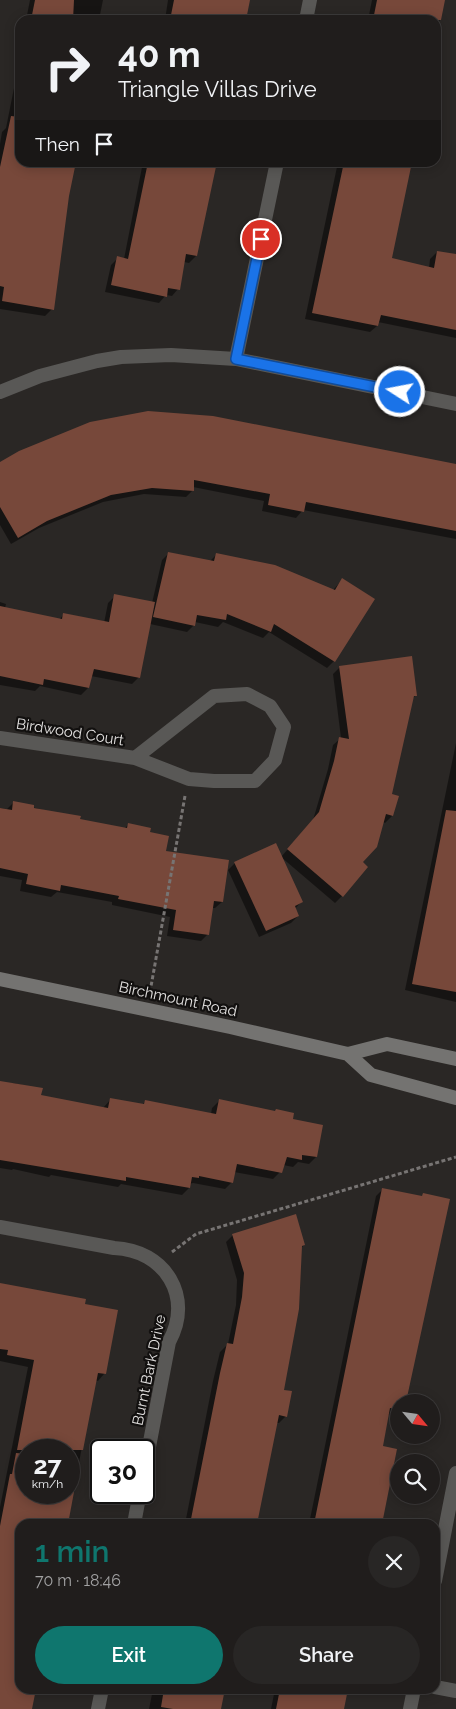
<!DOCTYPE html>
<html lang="en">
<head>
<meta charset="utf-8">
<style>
	body { margin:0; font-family:Raleway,sans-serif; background:#282625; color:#f1f3f6; height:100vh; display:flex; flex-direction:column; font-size:19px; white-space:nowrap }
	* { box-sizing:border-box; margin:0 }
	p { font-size:16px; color:#a2a2a3 }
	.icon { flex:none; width:28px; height:28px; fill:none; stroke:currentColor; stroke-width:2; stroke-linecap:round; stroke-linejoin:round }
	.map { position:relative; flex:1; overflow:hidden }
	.side { position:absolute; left:15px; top:1519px; width:425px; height:175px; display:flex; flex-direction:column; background:#201d1c; border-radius:15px; box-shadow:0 2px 12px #0003,0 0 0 1px #3d3b3b }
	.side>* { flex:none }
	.banner { position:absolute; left:15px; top:15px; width:426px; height:152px; border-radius:15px; box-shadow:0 2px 12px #0003,0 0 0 1px #3d3b3b; background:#201d1c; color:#f1f3f6; overflow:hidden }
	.needle { width:32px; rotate:119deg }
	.tools { position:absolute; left:390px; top:1394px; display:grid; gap:10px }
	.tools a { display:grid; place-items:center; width:50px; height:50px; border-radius:50%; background:#201d1c; box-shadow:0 2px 12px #0003,0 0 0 1px #3d3b3b; font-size:25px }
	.speed { position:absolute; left:15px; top:1439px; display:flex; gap:10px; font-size:25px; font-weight:700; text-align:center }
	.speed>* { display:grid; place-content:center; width:65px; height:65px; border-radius:50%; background:#201d1c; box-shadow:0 2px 12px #0003,0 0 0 1px #3d3b3b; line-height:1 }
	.speed small { font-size:12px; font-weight:400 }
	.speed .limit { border:2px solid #111; border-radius:8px; background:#fff; color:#111 }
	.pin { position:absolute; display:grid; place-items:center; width:42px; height:42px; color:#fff; margin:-21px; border:2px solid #fff; border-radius:50%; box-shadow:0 1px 5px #0007 }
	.me { position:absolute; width:55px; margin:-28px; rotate:281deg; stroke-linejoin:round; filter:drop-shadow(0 0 4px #0008) }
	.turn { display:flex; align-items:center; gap:18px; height:105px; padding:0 20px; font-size:22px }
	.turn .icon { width:65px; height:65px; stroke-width:2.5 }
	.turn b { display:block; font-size:35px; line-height:42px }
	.then { display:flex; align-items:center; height:48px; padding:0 20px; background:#0003; gap:10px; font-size:19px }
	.round { display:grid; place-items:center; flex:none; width:52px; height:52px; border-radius:26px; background:#282625 }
	.overview { display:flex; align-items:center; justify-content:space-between; height:85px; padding:0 20px }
	h1 { font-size:30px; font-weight:600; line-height:38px; color:#0f766e }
	.action { display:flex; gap:10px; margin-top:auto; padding:10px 20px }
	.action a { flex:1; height:58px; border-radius:30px; background:#0f766e; color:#fff; font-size:20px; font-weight:600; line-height:58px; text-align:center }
	.action a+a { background:#282625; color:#f1f3f6 }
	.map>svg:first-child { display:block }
	.shadow { fill:#0007; fill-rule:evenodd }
	.building { fill:#77483a }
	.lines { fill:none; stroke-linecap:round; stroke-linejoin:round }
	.path { stroke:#777473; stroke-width:3; stroke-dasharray:4 2.5; stroke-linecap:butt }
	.minor { stroke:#595856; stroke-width:14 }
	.tertiary { stroke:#595856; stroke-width:14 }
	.secondary { stroke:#747371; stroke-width:14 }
	.route-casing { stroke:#114b97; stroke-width:12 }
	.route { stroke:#1a73e8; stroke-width:9 }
	.labels { text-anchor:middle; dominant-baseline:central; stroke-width:4.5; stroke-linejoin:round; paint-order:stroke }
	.street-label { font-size:15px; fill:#e2e0df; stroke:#12100f }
</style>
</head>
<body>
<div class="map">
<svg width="456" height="1709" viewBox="0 0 456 1709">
	<rect width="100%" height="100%" fill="#2a2725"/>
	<path class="shadow" d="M30,0h73l-4,20h-73z
		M168,0h76l1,20h-80z
		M372,0h72l-8,37v-17h-68z
		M20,49v113l48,34 -16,113 -7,7 -45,-7v-165l2,-12 4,-4 12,-60h-2z
		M143,162h72l-19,94 -7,7 -5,-1 -6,27 -6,7 -6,-1 -7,8 -54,-11 6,-27 7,-7 6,1z
		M338,162h73l-20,97 38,9 1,-9 7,-7 19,4v82l-78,-16 -1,4 -7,6 -65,-13z
		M0,463l456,3v73l-153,-29 -7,8 -34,-7 2,-10 -71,-14v3l-7,7 -42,-3 -41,8 -64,26 -28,16 -11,-19z
		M169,553l40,9 7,-7 117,35 10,-11 31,20 -40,62 -7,7 -58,-36 -6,6 -40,-16 -5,5 -23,-5 -1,3 -7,7 -37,-8 -11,53 -7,7 -41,-8 -3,12 -7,7 -41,-9 -5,5 -35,-6v-83l6,2 -1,4 54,12 5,-6 40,9 4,-20 7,-7 37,7 10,-43z
		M340,667l76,28 -4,4 -22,96 2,21 -7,7 -2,-1 -41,74 -7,7 -54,-46 32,-37 15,-51 5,-24 8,-7 -8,-64z
		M456,743v259l-51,-12z
		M14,802l65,18 45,9 4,-4 20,8 17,19 57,50 -7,6h-3l-4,26 -7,7 -34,-5 3,-19 -58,-12v-3l-55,-10 -6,5 -31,-6 2,-11 -22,-4v-68l7,1z
		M235,863l66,39 -6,7 3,7 -7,7 -32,14 -31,-67z
		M0,1082l11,3 2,-2 28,6 -1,7 63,12 8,-9 31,6 4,-4 65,13 1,-6 7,-7 73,19 24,37 -7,7 -11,-2 -5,5 -10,-2 -3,7 -7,7 -39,-7 -2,10 -7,7 -32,-6 -4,1v4l-7,7 -61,-11 -3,3 -67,-12 -2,2 -36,-8 -1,1 -12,-2z
		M383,1189l38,8 2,-2 25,5 -43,202h-6v13l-2,2 -9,-2 -6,32 -1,77h-72l67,-328z
		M233,1235l71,10 -3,3 -18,143 3,25 -7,7h-3l-20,101h-71l28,-143 7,-29 8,-8 8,-39 1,-25 -11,-38z
		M0,1284l83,20 21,70 -6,7 -3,-1 -28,144h-47v165h15l-4,20h-31v-202l28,-140 -28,-6zM26,1450h43v42h-43z
		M153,1689h71l-4,20h-71z
		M275,1689h72l-4,20h-72z"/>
	<path class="building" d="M35,0h39l-1,20h-42z
		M174,0h76l-4,20h-76z
		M377,0h68l-4,20h-68z
		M11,116l9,1v45h56l-7,34 -15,114 -52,-9 2,-14 -4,-1v-119z
		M148,162h69l-20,94 -11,-2 -6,36 -12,-2 -1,9 -56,-12 6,-29 11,3z
		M344,162h68l-20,96 42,10 3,-17 19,3v76l-75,-15 -3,11 -66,-13z
		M148,411l65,5 243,48v67l-150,-29 -2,10 -36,-7 2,-11 -76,-14v11l-42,-3 -41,7 -64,26 -29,17 -18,-31v-45l19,-11 71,-29z
		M168,552l46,9 2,-8 59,12 60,25 7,-12 33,21 -40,63 -61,-38 -3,8 -44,-18 -1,6 -29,-5 -2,11 -42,-9z
		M114,594l41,8 -15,76 -46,-9 -5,19 -45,-9 -1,6 -43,-9v-70l62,13 1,-6 46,9z
		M412,656l5,40h-3l-22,98 7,2 -6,20 -7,-2 -9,33 -14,15 5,5 -25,30 -56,-48 32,-37 15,-51 5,-24 10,2 -10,-73z
		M13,801l21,4v3l47,8 -1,3 47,9 1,-5 23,5 -1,4 19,4 -3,15 63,9 -6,42 -9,-1 -5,34 -36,-5 3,-20 -58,-11 1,-3 -58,-11 -1,6 -34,-7 2,-10 -28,-6v-60l12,2z
		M446,810l10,1v181l-44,-8z
		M276,843l27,59 -8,4 4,10 -33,15 -32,-69z
		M0,1081l43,7 -2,7 67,13 2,-10 34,6 1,-4 71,14 3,-15 56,12 1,-2 18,4 -1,6 30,6 -6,32 -15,-2v5l-15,-3 -5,16 -45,-9 -4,19 -34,-7v2l-7,-1 -2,11 -64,-11v4l-126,-21z
		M382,1188l40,8 1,-3 27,6 -44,203h-7v8l-9,-2 -7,38 14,3 -15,75h-68z
		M296,1214l9,31 -3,1 -3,63 -15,81 8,1 -5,26 -8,-2 -22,109h-67l30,-151 7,-30 6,1 9,-47 2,-24 -12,-39z
		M0,1283l86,16 -1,5 33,6 -12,64 -8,-1 -15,77h-66l17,-90 -27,-5 1,-5 -8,-1z
		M16,1453l10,1v38h48l-6,32h-48v165h16l-4,20h-32v-183l10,-52h2z
		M164,1689h61l-4,20h-48l-12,-2z
		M280,1689h68l-4,20h-68z"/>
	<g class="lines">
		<path class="path" d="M150,992l35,-196
			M172,1252l24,-18 260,-77"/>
		<path class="minor" d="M306,20l4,-20
			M236,359l41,-197
			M0,392l40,-16 57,-15 24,-4 50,-2 65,4 220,45
			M0,738l135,20 54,21 25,2h41l20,-21 9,-33 -14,-21 -23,-12 -33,2 -79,62
			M0,1227l114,21c51,2 80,49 55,94l-25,131
			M134,1524l6,-32
			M98,1709l4,-20"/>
		<path class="tertiary" d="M435,1581l21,-108
			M435,1687l21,4
			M410,1709l4,-20"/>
		<path class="secondary" d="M0,979l230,48 118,27 39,-10 69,15
			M348,1054l23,21 85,23"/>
	</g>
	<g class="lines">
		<g class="route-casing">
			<path id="route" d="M261,239l-25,120 164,33"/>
		</g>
		<use href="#route" class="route"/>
	</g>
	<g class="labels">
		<g class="street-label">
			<text transform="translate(70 732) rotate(9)">Birdwood Court</text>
			<text transform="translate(178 999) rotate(12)">Birchmount Road</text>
			<text transform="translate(149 1370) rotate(-78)">Burnt Bark Drive</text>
		</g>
	</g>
</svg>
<div class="tools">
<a><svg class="needle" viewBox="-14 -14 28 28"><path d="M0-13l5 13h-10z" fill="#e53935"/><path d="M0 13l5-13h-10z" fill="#a2a2a3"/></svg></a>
<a><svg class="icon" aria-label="search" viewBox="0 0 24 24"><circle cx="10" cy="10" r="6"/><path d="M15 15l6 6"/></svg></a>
</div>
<div class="speed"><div>27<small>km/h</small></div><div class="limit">30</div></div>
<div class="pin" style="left:261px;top:239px;background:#d93025"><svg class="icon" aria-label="arrive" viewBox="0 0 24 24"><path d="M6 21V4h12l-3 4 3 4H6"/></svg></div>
<svg class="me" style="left:400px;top:392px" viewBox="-20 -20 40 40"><circle r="17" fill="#1a73e8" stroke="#fff" stroke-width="3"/><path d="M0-11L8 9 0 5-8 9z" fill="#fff"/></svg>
<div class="banner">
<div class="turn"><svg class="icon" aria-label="right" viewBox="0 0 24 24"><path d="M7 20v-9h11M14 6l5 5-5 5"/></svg><div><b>40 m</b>Triangle Villas Drive</div></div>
<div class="then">Then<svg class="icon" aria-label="arrive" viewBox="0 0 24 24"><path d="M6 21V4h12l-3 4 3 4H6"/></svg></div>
</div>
<section class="side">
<div class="overview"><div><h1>1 min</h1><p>70 m · 18:46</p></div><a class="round"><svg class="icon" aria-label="close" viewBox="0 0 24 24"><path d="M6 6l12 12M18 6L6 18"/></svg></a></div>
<div class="action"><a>Exit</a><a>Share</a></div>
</section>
</div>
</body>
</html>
